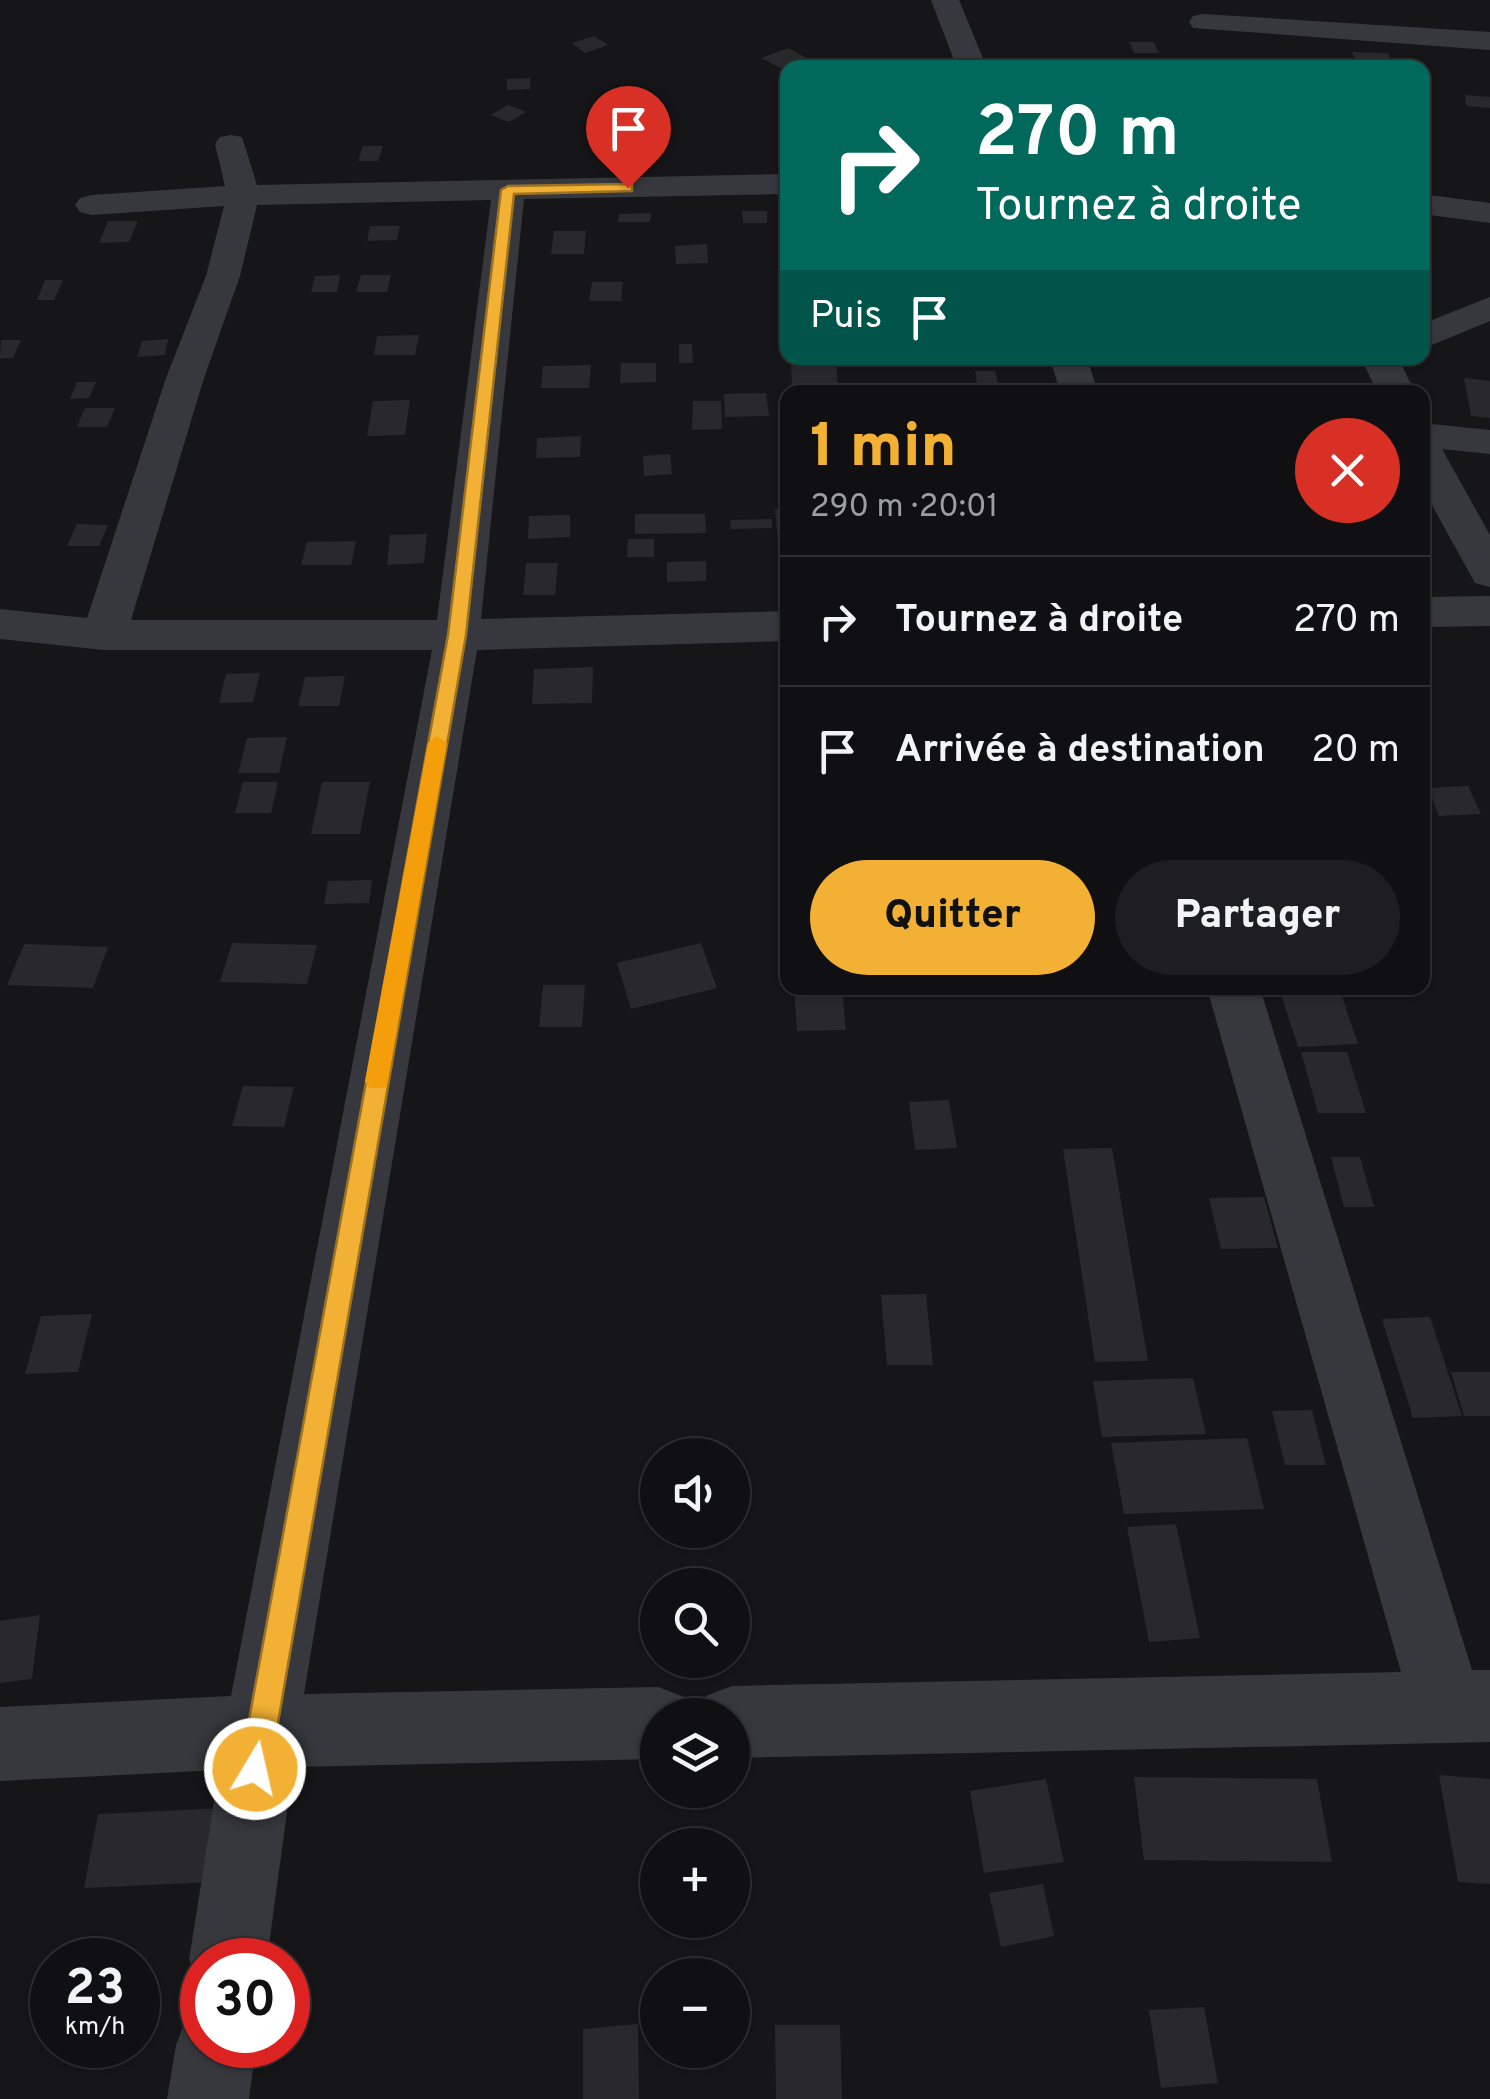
<!DOCTYPE html>
<html lang="fr">
<head>
<meta charset="utf-8">
<style>
	body { margin:0; font-family:Overpass,sans-serif; background:#1e1e20; color:#f1f3f6; height:100vh; display:flex; flex-direction:column; font-size:38px; white-space:nowrap }
	* { box-sizing:border-box; margin:0 }
	p { font-size:32px; color:#9c9d9f }
	.icon { flex:none; width:55px; height:55px; fill:none; stroke:currentColor; stroke-width:2; stroke-linecap:round; stroke-linejoin:round }
	.map { position:relative; flex:1; overflow:hidden }
	.drawer { position:absolute; left:780px; top:385px; width:650px; height:610px; display:flex; flex-direction:column; background:#101012; border-radius:20px; box-shadow:0 2px 8px #0004,0 0 0 2px #303032 }
	.drawer>* { flex:none }
	.guide { position:absolute; left:780px; top:60px; width:650px; height:305px; border-radius:20px; box-shadow:0 2px 8px #0004,0 0 0 2px #303032; background:#00695c; color:#fff; overflow:hidden }
	.controls { position:absolute; left:640px; top:1438px; display:grid; gap:20px }
	.controls a { display:grid; place-items:center; width:110px; height:110px; border-radius:50%; background:#101012; box-shadow:0 2px 8px #0004,0 0 0 2px #303032; font-size:50px }
	.speed { position:absolute; left:30px; top:1938px; display:flex; gap:20px; font-size:50px; font-weight:700; text-align:center }
	.speed>* { display:grid; place-content:center; width:130px; height:130px; border-radius:50%; background:#101012; box-shadow:0 2px 8px #0004,0 0 0 2px #303032; line-height:1 }
	.speed small { font-size:25px; font-weight:400 }
	.speed .limit { border:15px solid #d22; background:#fff; color:#111 }
	.pin { position:absolute; display:grid; place-items:center; width:85px; height:85px; color:#fff; margin:-102px -42px; border-radius:50% 50% 50% 0; rotate:-45deg; box-shadow:0 0 10px #0007 }
	.pin .icon { rotate:45deg }
	.me { position:absolute; width:110px; margin:-55px; rotate:9deg; stroke-linejoin:round; filter:drop-shadow(0 0 8px #0008) }
	.turn { display:flex; align-items:center; gap:35px; height:210px; padding:0 30px; font-size:45px }
	.turn .icon { width:130px; height:130px; stroke-width:2.5 }
	.turn b { display:block; font-size:70px; line-height:85px }
	.then { display:flex; align-items:center; height:95px; padding:0 30px; background:#0003; gap:20px; font-size:38px }
	.round { display:grid; place-items:center; flex:none; width:105px; height:105px; border-radius:52px; background:#1e1e20 }
	.summary { display:flex; align-items:center; justify-content:space-between; height:170px; padding:0 30px }
	h1 { font-size:60px; font-weight:800; line-height:75px; color:#f2b134 }
	.primary-button { display:flex; gap:20px; margin-top:auto; padding:20px 30px }
	.primary-button a { flex:1; height:115px; border-radius:60px; background:#f2b134; color:#111; font-size:40px; font-weight:800; line-height:115px; text-align:center }
	.primary-button a+a { background:#1e1e20; color:#f1f3f6 }
	ul { padding:0; list-style:none }
	li { display:flex; align-items:center; gap:30px; height:130px; padding:0 30px; border-top:2px solid #303032 }
	li div { flex:1 }
	li b { display:block; font-size:38px }
	li em { font-style:normal }
	.map>svg:first-child { display:block }
	.building { fill:#29292c }
	.lines { fill:none; stroke-linecap:round; stroke-linejoin:round }
	.minor { fill:#37383d; fill-rule:evenodd }
	.route { fill:#f2b134; stroke:#9d7322; stroke-width:2.5 }
	.slow { fill:#f59e0b }
</style>
</head>
<body>
<div class="map">
<svg width="1490" height="2099" viewBox="0 0 1490 2099">
	<rect width="100%" height="100%" fill="#161618"/>
	<path class="building" d="M594,36l14,9 -23,8 -13,-10z
		M1129,42h25l5,11h-25z
		M788,48l19,10 -27,10 -19,-10z
		M1352,52l36,1 7,15h-36z
		M530,78v11l-23,1v-11z
		M1465,95l25,2v11l-24,-2z
		M508,105l18,7 -17,10 -18,-7z
		M363,146h20l-5,15h-20z
		M742,211h25v12h-24z
		M651,213l-1,9h-32l1,-8z
		M108,221h30l-9,21 -30,1z
		M370,226h30l-3,14 -30,1z
		M554,231h32l-2,23h-33z
		M707,244l1,19 -32,1 -1,-18z
		M340,275l-3,17h-26l4,-16z
		M361,275h30l-4,17h-31z
		M45,280h18l-9,20h-17z
		M592,282h31l-2,19h-32z
		M419,335l-4,20h-41l3,-19z
		M168,339l-3,16 -28,2 5,-16z
		M1,340h20l-8,18h-13z
		M679,344h13l1,19h-14z
		M836,361l2,25h-46l-1,-24z
		M621,363h35v19l-36,1z
		M591,365l-2,23h-48l2,-22z
		M975,371h20l4,18h-21z
		M1464,378l26,3v37l-19,-2z
		M77,382h19l-7,16 -19,1z
		M766,393l3,23 -44,1 -1,-23z
		M410,400l-5,35 -38,1 6,-35z
		M693,401h28l1,28 -30,1z
		M85,408h30l-8,19h-30z
		M581,436l-1,21 -44,1 1,-20z
		M670,454l2,20 -28,2 -1,-20z
		M775,509h13v33l-10,1z
		M635,514h70l1,19 -71,1z
		M570,515v22l-42,2 1,-23z
		M772,519v9l-41,1 -1,-9z
		M77,524l31,1 -9,21h-32z
		M427,534l-3,29 -37,2 3,-30z
		M628,539h26v18h-27z
		M356,541l-5,24h-50l6,-23z
		M706,561v20l-39,1v-20z
		M526,563h32l-3,32h-32z
		M593,667l-1,36 -60,1 2,-35z
		M260,673l-7,29 -34,1 7,-29z
		M345,676l-6,30h-41l7,-29z
		M287,737l-8,36h-41l9,-35z
		M243,782h35l-7,31h-36z
		M322,782h48l-10,52h-49z
		M1468,786l13,28 -42,2 -11,-28z
		M372,880l-3,23 -45,1 4,-23z
		M232,943l85,2 -10,39 -87,-2z
		M701,943l16,45 -86,21 -14,-46z
		M24,944l84,3 -15,41 -86,-3z
		M543,985h42l-3,42h-43z
		M794,988h48l4,42 -49,1z
		M1279,988h60l19,56 -60,3z
		M1301,1052h46l19,61h-48z
		M243,1086l51,1 -10,40 -52,-1z
		M949,1100l8,48 -42,2 -6,-48z
		M1112,1148l36,213 -53,1 -32,-213z
		M1331,1157h29l14,50h-30z
		M1264,1197l14,51 -57,1 -12,-51z
		M926,1294l7,71h-46l-6,-70z
		M92,1314l-14,58 -53,2 16,-58z
		M1430,1317l32,99 -49,2 -31,-99z
		M1451,1372h39v44h-26z
		M1193,1378l13,56 -104,3 -9,-56z
		M1312,1410l14,55h-41l-13,-54z
		M1247,1438l17,71 -140,5 -13,-71z
		M1176,1524l24,114 -51,4 -22,-115z
		M40,1615l-8,64 -32,4v-62z
		M1439,1775l51,4v105l-32,-2z
		M1134,1777l183,2 15,83 -188,-2z
		M1046,1779l18,83 -80,11 -14,-82z
		M224,1808l-11,74 -129,6 14,-74z
		M1043,1884l11,52 -53,11 -12,-54z
		M1204,2007l14,76 -57,5 -12,-78z
		M638,2024l1,75h-56v-70z
		M775,2025h65l2,74h-66z"/>
	<g class="lines">
		<path class="minor" d="M931,0h28l28,68h-30z
			M1203,14l287,18v18l-297,-22 -4,-6 4,-6z
			M231,135l11,2 15,48 531,-11v20l-264,5 -43,420 307,-8v30l-311,9 -173,1044 354,-7 26,10 7,18h-33v44l-365,8 -26,193h-65v29l-13,-29 30,-190 -219,11v-74l231,-11 201,-1046h-328l-104,-11v-30l87,9 79,-240 40,-102 18,-70 -132,9 -12,-3 -5,-7 5,-7 12,-3 133,-9 -10,-42 5,-7zM491,200l-54,420h-306l73,-242 36,-102 17,-71z
			M1422,194l68,9v20l-68,-9z
			M1490,297v24l-68,28v-25z
			M1050,358h37l11,34h-38z
			M1361,358h37l17,34h-38z
			M1422,423l68,7v24l-48,-5 48,86v52l-15,-4 -53,-96z
			M1490,596v30l-68,1v-30z
			M1207,988h53l212,682h18v72l-758,16v-43h-33l7,-19 26,-10 669,-14z
			M202,2010v35h54l-7,54h-82l9,-54 11,-29z"/>
	</g>
	<path class="route" d="M628,184l4,1v6l-118,3 -48,441 -196,1134 -4,11 -11,4 -11,-4 -4,-11 208,-1134 53,-445 7,-4z"/>
	<path class="slow" d="M437,736l10,7 -59,338 -3,7h-16l-4,-7 63,-338z"/>
</svg>
<div class="controls">
<a><svg class="icon" aria-label="sound" viewBox="0 0 24 24"><path d="M4 9h4l5-4v14l-5-4H4zM17 9q2 3 0 6"/></svg></a>
<a><svg class="icon" aria-label="search" viewBox="0 0 24 24"><circle cx="10" cy="10" r="6"/><path d="M15 15l6 6"/></svg></a>
<a><svg class="icon" aria-label="layers" viewBox="0 0 24 24"><path d="M12 4l9 5-9 5-9-5zM3 14l9 5 9-5"/></svg></a>
<a>+</a>
<a>−</a>
</div>
<div class="speed"><div>23<small>km/h</small></div><div class="limit">30</div></div>
<div class="pin" style="left:628px;top:188px;background:#d93025"><svg class="icon" aria-label="arrive" viewBox="0 0 24 24"><path d="M6 21V4h12l-3 4 3 4H6"/></svg></div>
<svg class="me" style="left:255px;top:1769px" viewBox="-20 -20 40 40"><circle r="17" fill="#f2b134" stroke="#fff" stroke-width="3"/><path d="M0-11L8 9 0 5-8 9z" fill="#fff"/></svg>
<div class="guide">
<div class="turn"><svg class="icon" aria-label="right" viewBox="0 0 24 24"><path d="M7 20v-9h11M14 6l5 5-5 5"/></svg><div><b>270 m</b>Tournez à droite</div></div>
<div class="then">Puis<svg class="icon" aria-label="arrive" viewBox="0 0 24 24"><path d="M6 21V4h12l-3 4 3 4H6"/></svg></div>
</div>
<section class="drawer">
<div class="summary"><div><h1>1 min</h1><p>290 m · 20:01</p></div><a class="round" style="background:#d93025;color:#fff"><svg class="icon" aria-label="close" viewBox="0 0 24 24"><path d="M6 6l12 12M18 6L6 18"/></svg></a></div>
<ul>
<li><svg class="icon" aria-label="right" viewBox="0 0 24 24"><path d="M7 20v-9h11M14 6l5 5-5 5"/></svg><div><b>Tournez à droite</b></div><em>270 m</em></li>
<li><svg class="icon" aria-label="arrive" viewBox="0 0 24 24"><path d="M6 21V4h12l-3 4 3 4H6"/></svg><div><b>Arrivée à destination</b></div><em>20 m</em></li>
</ul>
<div class="primary-button"><a>Quitter</a><a>Partager</a></div>
</section>
</div>
</body>
</html>
